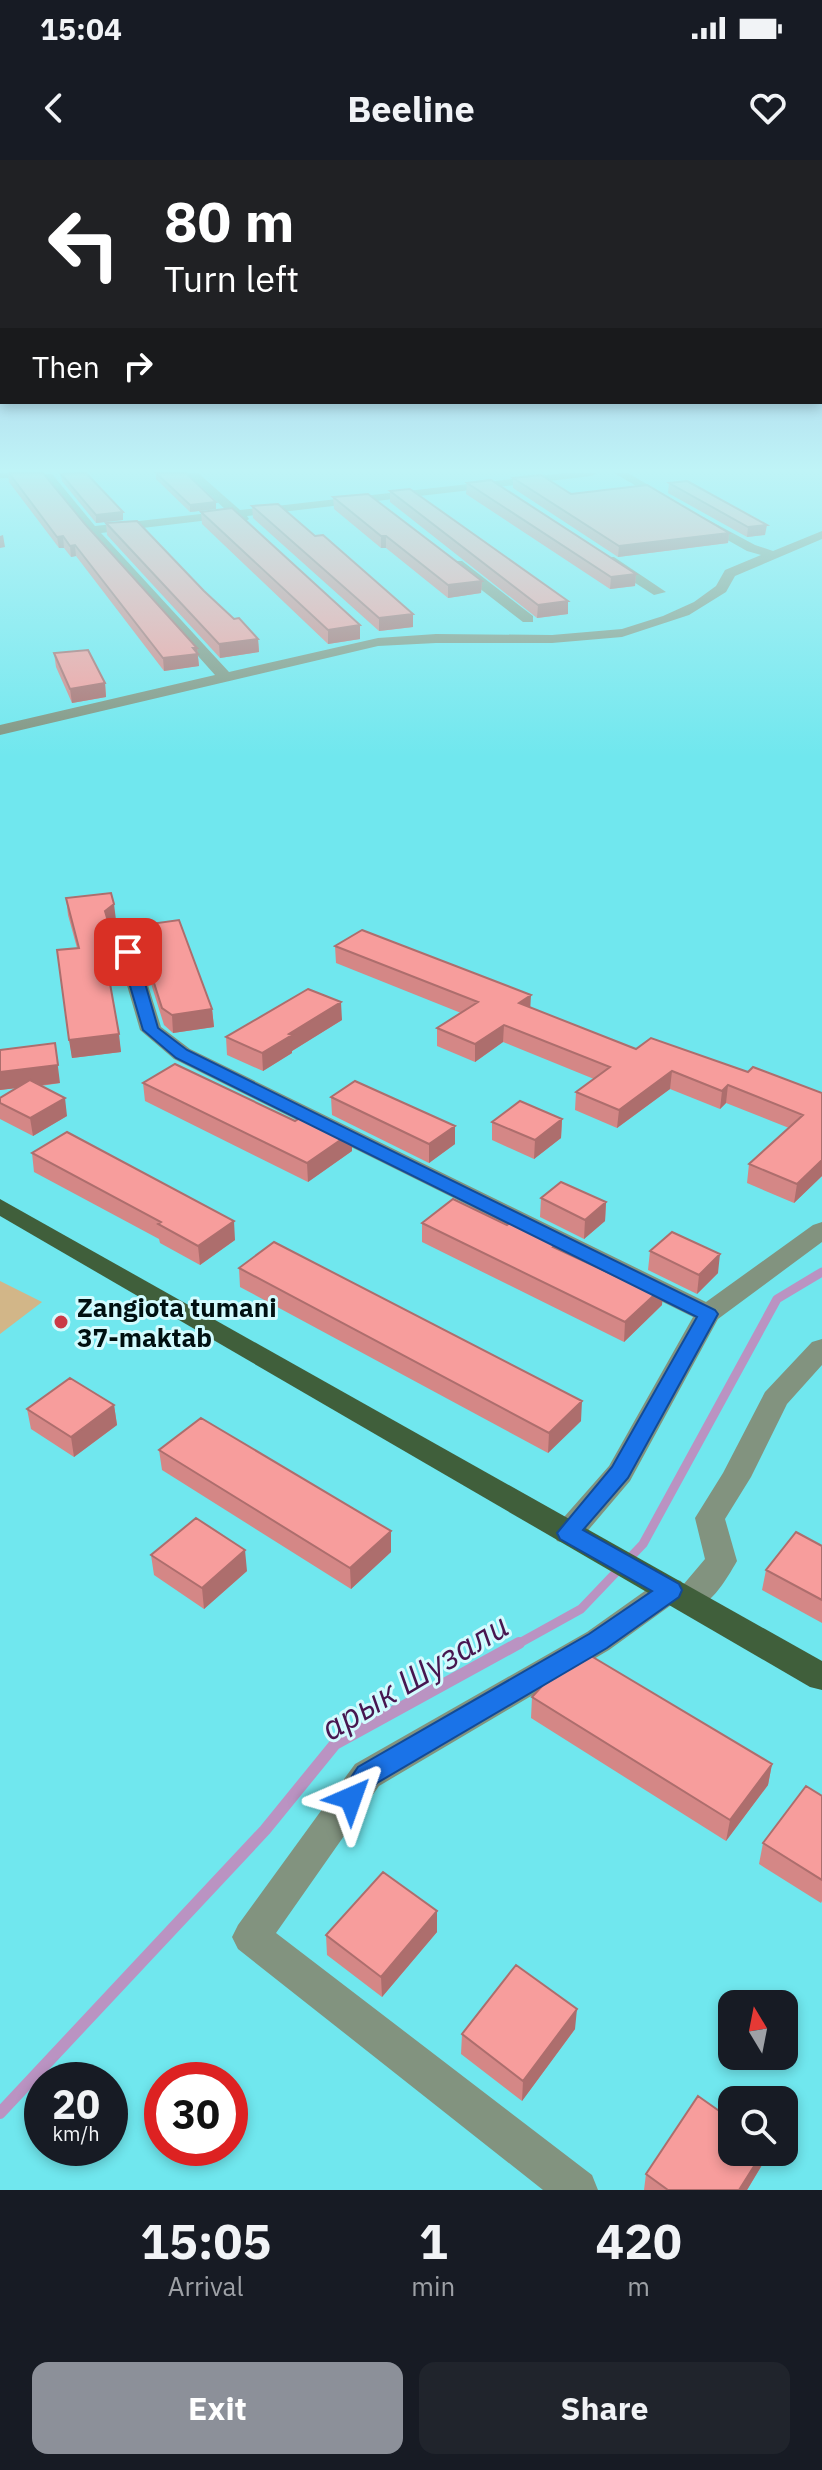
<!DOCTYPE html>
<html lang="en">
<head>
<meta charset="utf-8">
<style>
	body { margin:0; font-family:"IBM Plex Sans",sans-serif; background:#20242c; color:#f1f3f6; height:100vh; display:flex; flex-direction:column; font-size:30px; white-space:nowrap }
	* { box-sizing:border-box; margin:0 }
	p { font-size:26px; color:#9ea1a6 }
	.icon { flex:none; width:44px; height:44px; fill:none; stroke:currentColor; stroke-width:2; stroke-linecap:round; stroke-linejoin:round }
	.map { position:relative; height:2030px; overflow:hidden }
	.sheet { display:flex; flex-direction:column; background:#171b24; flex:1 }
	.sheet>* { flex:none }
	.banner { position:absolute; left:0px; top:0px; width:822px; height:244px; box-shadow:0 4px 12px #0003; background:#202124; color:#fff; overflow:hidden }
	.needle { width:52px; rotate:350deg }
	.buttons { position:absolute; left:718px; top:1830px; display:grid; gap:16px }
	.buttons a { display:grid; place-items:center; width:80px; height:80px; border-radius:16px; background:#171b24; box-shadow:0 4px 12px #0003; font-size:40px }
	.speed { position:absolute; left:24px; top:1902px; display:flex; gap:16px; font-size:40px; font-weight:700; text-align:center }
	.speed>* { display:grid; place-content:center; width:104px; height:104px; border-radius:50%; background:#171b24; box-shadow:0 4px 12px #0003; line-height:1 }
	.speed small { font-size:20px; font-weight:400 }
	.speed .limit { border:12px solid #d22; background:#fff; color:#111 }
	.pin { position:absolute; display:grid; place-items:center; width:68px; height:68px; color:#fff; margin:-34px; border-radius:16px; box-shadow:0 4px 12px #0006 }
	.me { position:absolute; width:88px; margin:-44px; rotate:43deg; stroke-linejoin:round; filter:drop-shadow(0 0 6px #0008) }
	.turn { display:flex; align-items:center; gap:28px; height:168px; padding:0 32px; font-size:36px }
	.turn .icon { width:104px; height:104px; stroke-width:2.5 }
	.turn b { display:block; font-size:56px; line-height:68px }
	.then { display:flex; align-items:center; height:76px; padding:0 32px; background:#0003; gap:16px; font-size:30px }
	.eta { display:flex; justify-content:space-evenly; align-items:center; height:136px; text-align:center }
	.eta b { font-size:48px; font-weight:700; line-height:56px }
	.button { display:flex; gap:16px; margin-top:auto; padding:16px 32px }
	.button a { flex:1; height:92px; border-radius:16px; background:#8c9099; color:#fff; font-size:32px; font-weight:700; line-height:92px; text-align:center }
	.button a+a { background:#20242c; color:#f1f3f6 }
	.status { display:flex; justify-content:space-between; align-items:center; height:56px; padding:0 40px; background:#171b24; direction:ltr }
	.status svg { height:22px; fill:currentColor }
	header { display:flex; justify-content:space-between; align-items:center; height:104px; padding:0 32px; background:#171b24; font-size:36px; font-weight:700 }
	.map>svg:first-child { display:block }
	.green { fill:#d2b688 }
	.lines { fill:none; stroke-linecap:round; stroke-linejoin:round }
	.stream-far1 { stroke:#ba93c2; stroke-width:9 }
	.stream { stroke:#ba93c2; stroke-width:12 }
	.minor { fill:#82937f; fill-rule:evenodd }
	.major { fill:#405f3b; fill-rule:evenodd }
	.wall { fill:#d48786 }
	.shaded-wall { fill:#ad6e6d }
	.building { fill:#f79d9c; stroke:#ad6e6d; stroke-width:2 }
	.route { fill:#1a73e8; stroke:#114b97; stroke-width:2 }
	.poi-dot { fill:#ca3a46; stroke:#d2fbfe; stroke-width:3 }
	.labels { text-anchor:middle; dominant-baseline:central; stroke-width:6; stroke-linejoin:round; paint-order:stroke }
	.poi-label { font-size:26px; font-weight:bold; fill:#001011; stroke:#d2fbfe; text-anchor:start }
	.near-water-label { font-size:34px; font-style:italic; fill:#471650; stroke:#d2fbfe }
</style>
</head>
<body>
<div class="status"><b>15:04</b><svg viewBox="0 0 49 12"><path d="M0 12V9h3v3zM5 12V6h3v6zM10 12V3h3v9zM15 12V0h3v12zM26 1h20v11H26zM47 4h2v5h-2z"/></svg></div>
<header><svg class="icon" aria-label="back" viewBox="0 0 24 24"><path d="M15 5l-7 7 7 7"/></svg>Beeline<svg class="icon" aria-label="heart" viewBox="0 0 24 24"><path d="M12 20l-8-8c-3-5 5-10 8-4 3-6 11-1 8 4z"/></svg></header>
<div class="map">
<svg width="822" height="2030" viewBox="0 0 822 2030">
	<rect width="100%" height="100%" fill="#70e7ee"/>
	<path class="green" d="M0,1121l42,21 -42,32z"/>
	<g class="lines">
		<path class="stream-far1" d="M516,1485l65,-36 62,-65 134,-245 45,-27"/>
		<path class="stream" d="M0,1953l265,-283 70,-86 184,-101"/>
		<path class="minor" d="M0,313l52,1 43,52 132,-15 -40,-38h11l42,37 325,-37h32l-6,3 -344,40 2,3 -6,4 -9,-6 -133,16 128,139 149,-34 58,-4 116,1 70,-6 41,-13 31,-14 22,-16 9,-16 36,-15 -14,-4 -48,-27 -2,-3 6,-4 52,28 18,6 49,-20v8l-87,37 -9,16 -37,23 -67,22 -70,6h-116l-58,3 -378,89v-10l215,-50 -127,-142 -43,-54 -45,-1z
			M614,313h14l46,27 -10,2z
			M604,397h10l52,35 -12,3 -50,-32z
			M452,401h10l71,55v6h-10l-71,-55z
			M120,761l10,6 31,100 29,22 516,253 107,-77 9,-3v20l-104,77 -88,162 -51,60 -11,3 -11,-3 -4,-8 4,-8 52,-59 84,-149 -519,-258 -34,-29 -30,-103z
			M822,1179v26l-35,39 -36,73 -26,42 12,42c-12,21 -33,57 -59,49l-4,-7 -65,47 -230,136 -103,147 316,242 6,15h-55l-305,-241 -6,-12 6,-12 117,-161 232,-132 72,-51 11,-3 11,3 2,4 22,-26 -10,-41 28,-45 42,-81 47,-50z"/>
		<path class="major" d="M0,1039l822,462v29l-12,-3 -810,-471z"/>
	</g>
	<path class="wall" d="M8,313h35l42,51 112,124 2,18 -35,5 -88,-115 -5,1 -7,-9h-5l-50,-66z
		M156,313l60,36 -26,3 -34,-33z
		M61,314l62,38v8l-27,3 -34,-42z
		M513,318l216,55 -1,10 -110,14 -105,-69z
		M467,323l169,91 -1,12 -25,3 -144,-95z
		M669,323l96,52 -18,2 -79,-44z
		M390,331l178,110v13l-31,4 -147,-116z
		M333,337l149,84 -1,12 -33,5 -62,-50h-5l-47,-39z
		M252,346l63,30 98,91 -34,4 -126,-113z
		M201,352l159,113v14l-32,5 -126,-120z
		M106,363l98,68 30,28 24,20 1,13 -39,6 -113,-123z
		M54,493l51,30 1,14 -34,6 -16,-36z
		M66,738l50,22 -6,6 6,22 2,17 -11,1 14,86 -49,6 -15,-108 20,-2 -9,-33z
		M136,766l76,83 2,18 -41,6 -9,-8 -26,-83z
		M335,786l195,62 106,41 112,23 74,21v83l-28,27 -47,-20 2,-19 40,-36 -63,-25 -6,6 -50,-20 -53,39 -42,-18 1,-18 18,-13 -91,-37 -28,20 -38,-16v-18l24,-15 -125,-50z
		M342,860l-50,31v2l-29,18 -36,-16 -1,-18z
		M0,890l60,33 -19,3 26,30 -34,20 -33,-17v-21l16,-10 -16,2z
		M143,923l152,38 57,11v19l-44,31 -163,-81z
		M331,937l124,29v18l-26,19 -97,-48z
		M562,959l-1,19 -27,21 -42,-19v-18z
		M32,993l203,87 -35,25 -40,-22 -1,-4 -125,-67z
		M541,1038l65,4 -1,19 -21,18 -44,-22z
		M422,1063l85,2 58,12 -1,15 98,53 -38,37 -202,-100z
		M650,1091l68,22 -21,21 -49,-24z
		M239,1108l342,153 -33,32 -308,-166z
		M114,1245l3,20 -43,32 -43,-28 -4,-20z
		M159,1290l232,81v21l-40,37 -189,-119z
		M822,1386v77l-60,-33 4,-20z
		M151,1395l96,16 -43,38 -50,-34z
		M532,1537l240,67 -4,21 -42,56 -195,-123z
		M822,1636v105l-1,2 -62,-39 4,-21z
		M437,1751v21l-55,65 -55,-42 -1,-20z
		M575,1869l-53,72 -61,-47 1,-20z
		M732,1992h33l-3,13 -15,25h-103l2,-16z"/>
	<path class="shaded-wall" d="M216,342v7l-26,3v-7z
		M123,352v8l-27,3v-8z
		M767,365l-2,10 -18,2 1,-10z
		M729,373l-1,10 -110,14 1,-11z
		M3,375l2,12 -5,1v-12z
		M63,376l1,12h-5l-2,-11z
		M381,376h5v12h-5z
		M75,385l1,11 -5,1 -1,-11z
		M636,414l-1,12 -25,3 1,-12z
		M482,421l-1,12 -33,5v-13z
		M568,441v13l-31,4 1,-13z
		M413,454v13l-34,4v-13z
		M360,465v14l-32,5v-14z
		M258,479l1,13 -39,6 -1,-14z
		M193,488h4l2,18 -35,5 -1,-13z
		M105,523l1,14 -34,6 -2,-14z
		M114,744l2,16 -9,8 -2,-17z
		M116,788l2,17 -12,2 -2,-17z
		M531,835l-1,18 -11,-10z
		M341,842l1,18 -50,31v2l-29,18 -1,-18 27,-19z
		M212,849l2,18 -41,6 -1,-18z
		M504,865l-1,17 -28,20v-18z
		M119,874l2,18 -49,6 -3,-18z
		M55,883l5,40 -60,7v-18z
		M672,911l-2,18 -53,39 2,-18z
		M728,925l-2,18 -6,6 2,-18z
		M65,938l2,18 -34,20 -3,-18z
		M562,959l-1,19 -27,21 1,-19z
		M455,966v18l-26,19v-19z
		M352,972v19l-44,31 -1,-19z
		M822,1000v16l-28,27 3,-19z
		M606,1042l-1,19 -21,18 1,-19z
		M234,1061l1,19 -35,25 -2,-19z
		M565,1077l-1,19 -11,-9z
		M720,1094l-2,19 -21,21 2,-19z
		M664,1126l-2,19 -38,37 1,-20z
		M582,1241l-1,20 -33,32 1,-20z
		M114,1245l3,20 -43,32 -3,-20z
		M391,1371v21l-40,37 -1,-21z
		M245,1390l2,21 -43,38 -2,-21z
		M772,1604l-4,21 -42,56 4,-21z
		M437,1751v21l-55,65 -1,-20z
		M577,1849l-2,20 -53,72 1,-20z
		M763,1992h2l-3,13 -15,25h-8z"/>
	<path class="building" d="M9,313h34l42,51 112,124h-4l5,6 -35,4 -88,-113 -5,1 -7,-10 -6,1z
		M76,313h10l37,39 -27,3 -35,-41z
		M156,313h30l30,29 -26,3z
		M541,315l30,19 76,-9 82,48 -110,13 -106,-68z
		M491,320l145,94 -25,3 -144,-94z
		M687,321l80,44 -19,2 -79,-44z
		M410,329l158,112 -30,4 -148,-114z
		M368,334l114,87 -34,4 -62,-49h-5l-48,-39z
		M278,344l37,32 8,-1 90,79 -34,4 -127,-112z
		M232,348l128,117 -32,5 -127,-118z
		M137,361l67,70 30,28 5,-1 19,21 -39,5 -113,-121z
		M88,490l17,33 -35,6 -16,-36z
		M111,733l3,11 -9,7 11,37 -12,2 15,84 -50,6 -12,-90 22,-2 -13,-50z
		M179,760l33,89 -40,6 -10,-7 -26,-82z
		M362,770l169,65 -12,8 117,46 15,-11 97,34 5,-5 69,26v67l-25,24 -48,-20 54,-49 -75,-30 -6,6 -50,-20 -53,39 -43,-18 34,-25 -106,-42 -29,19 -38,-16 41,-26 -143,-56z
		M308,829l33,13 -52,32 3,1 -30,18 -36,-16z
		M55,883l3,22 -58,7v-22z
		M175,904l120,57 14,-9 43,20 -45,31 -164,-80z
		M30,920l35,18 -35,20 -30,-15v-5z
		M355,921l100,45 -26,18 -98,-47z
		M520,941l42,18 -27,21 -43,-18z
		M67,972l167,89 -36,25 -40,-22 3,-2 -129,-69z
		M561,1022l45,20 -21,18 -44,-22z
		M453,1039l54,26 13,-10 45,22 -12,10 67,31 10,-9 34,17 -39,36 -203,-99z
		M672,1072l48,22 -21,21 -49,-24z
		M274,1082l308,159 -33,32 -310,-165z
		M70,1218l44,27 -43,32 -44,-28z
		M201,1258l190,113 -41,37 -191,-118z
		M196,1358l49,32 -43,38 -51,-33z
		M796,1372l26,14v54l-56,-30z
		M581,1490l191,114 -42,56 -198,-123 36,-39z
		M806,1626l16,10v84l-59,-37z
		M383,1712l54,39 -56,66 -55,-42z
		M516,1805l61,44 -54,72 -61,-47z
		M698,1936l34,24v32h31l-24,38h-71l-22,-16z"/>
	<linearGradient id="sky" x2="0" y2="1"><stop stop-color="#95a7d9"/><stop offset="0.52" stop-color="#bff4f7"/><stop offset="1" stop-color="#bff4f7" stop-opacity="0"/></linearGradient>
	<rect width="822" height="597" fill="url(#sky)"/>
	<path class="route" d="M128,788l8,4 22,76 29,22 528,260 3,4 -90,164 -45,52 96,54 3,6 -3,7 -72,51 -230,135c-10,14 -16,30 -36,23l-4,-8 21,-31 231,-133 63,-43 -92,-52 -3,-6 55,-66 85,-150 -521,-259 -33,-28 -23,-78z"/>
	<circle class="poi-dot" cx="61" cy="1162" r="8"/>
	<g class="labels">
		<g class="poi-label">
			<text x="77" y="1147">Zangiota tumani<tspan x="77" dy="30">37-maktab</tspan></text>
		</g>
		<g class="near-water-label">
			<text transform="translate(414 1516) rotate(-31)">арык Шузали</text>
		</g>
	</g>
</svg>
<div class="buttons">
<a><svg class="needle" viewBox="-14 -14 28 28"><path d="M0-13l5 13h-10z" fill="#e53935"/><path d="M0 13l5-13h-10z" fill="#9ea1a6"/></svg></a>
<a><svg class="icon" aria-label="search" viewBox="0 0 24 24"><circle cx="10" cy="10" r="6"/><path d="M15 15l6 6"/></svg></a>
</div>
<div class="speed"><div>20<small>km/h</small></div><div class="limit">30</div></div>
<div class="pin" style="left:128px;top:792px;background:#d93025"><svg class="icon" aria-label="arrive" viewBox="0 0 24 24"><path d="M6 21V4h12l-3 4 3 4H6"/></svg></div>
<svg class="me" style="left:351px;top:1638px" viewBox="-20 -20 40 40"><path d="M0-17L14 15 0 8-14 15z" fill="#1a73e8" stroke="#fff" stroke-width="4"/></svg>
<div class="banner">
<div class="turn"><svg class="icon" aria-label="left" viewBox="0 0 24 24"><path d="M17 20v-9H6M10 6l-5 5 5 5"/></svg><div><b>80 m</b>Turn left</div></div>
<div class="then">Then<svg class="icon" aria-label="right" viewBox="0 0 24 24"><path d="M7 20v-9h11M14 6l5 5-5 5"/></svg></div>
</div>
</div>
<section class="sheet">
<div class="eta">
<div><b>15:05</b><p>Arrival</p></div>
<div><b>1</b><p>min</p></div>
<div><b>420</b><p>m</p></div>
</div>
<div class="button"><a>Exit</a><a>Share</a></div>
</section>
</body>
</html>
